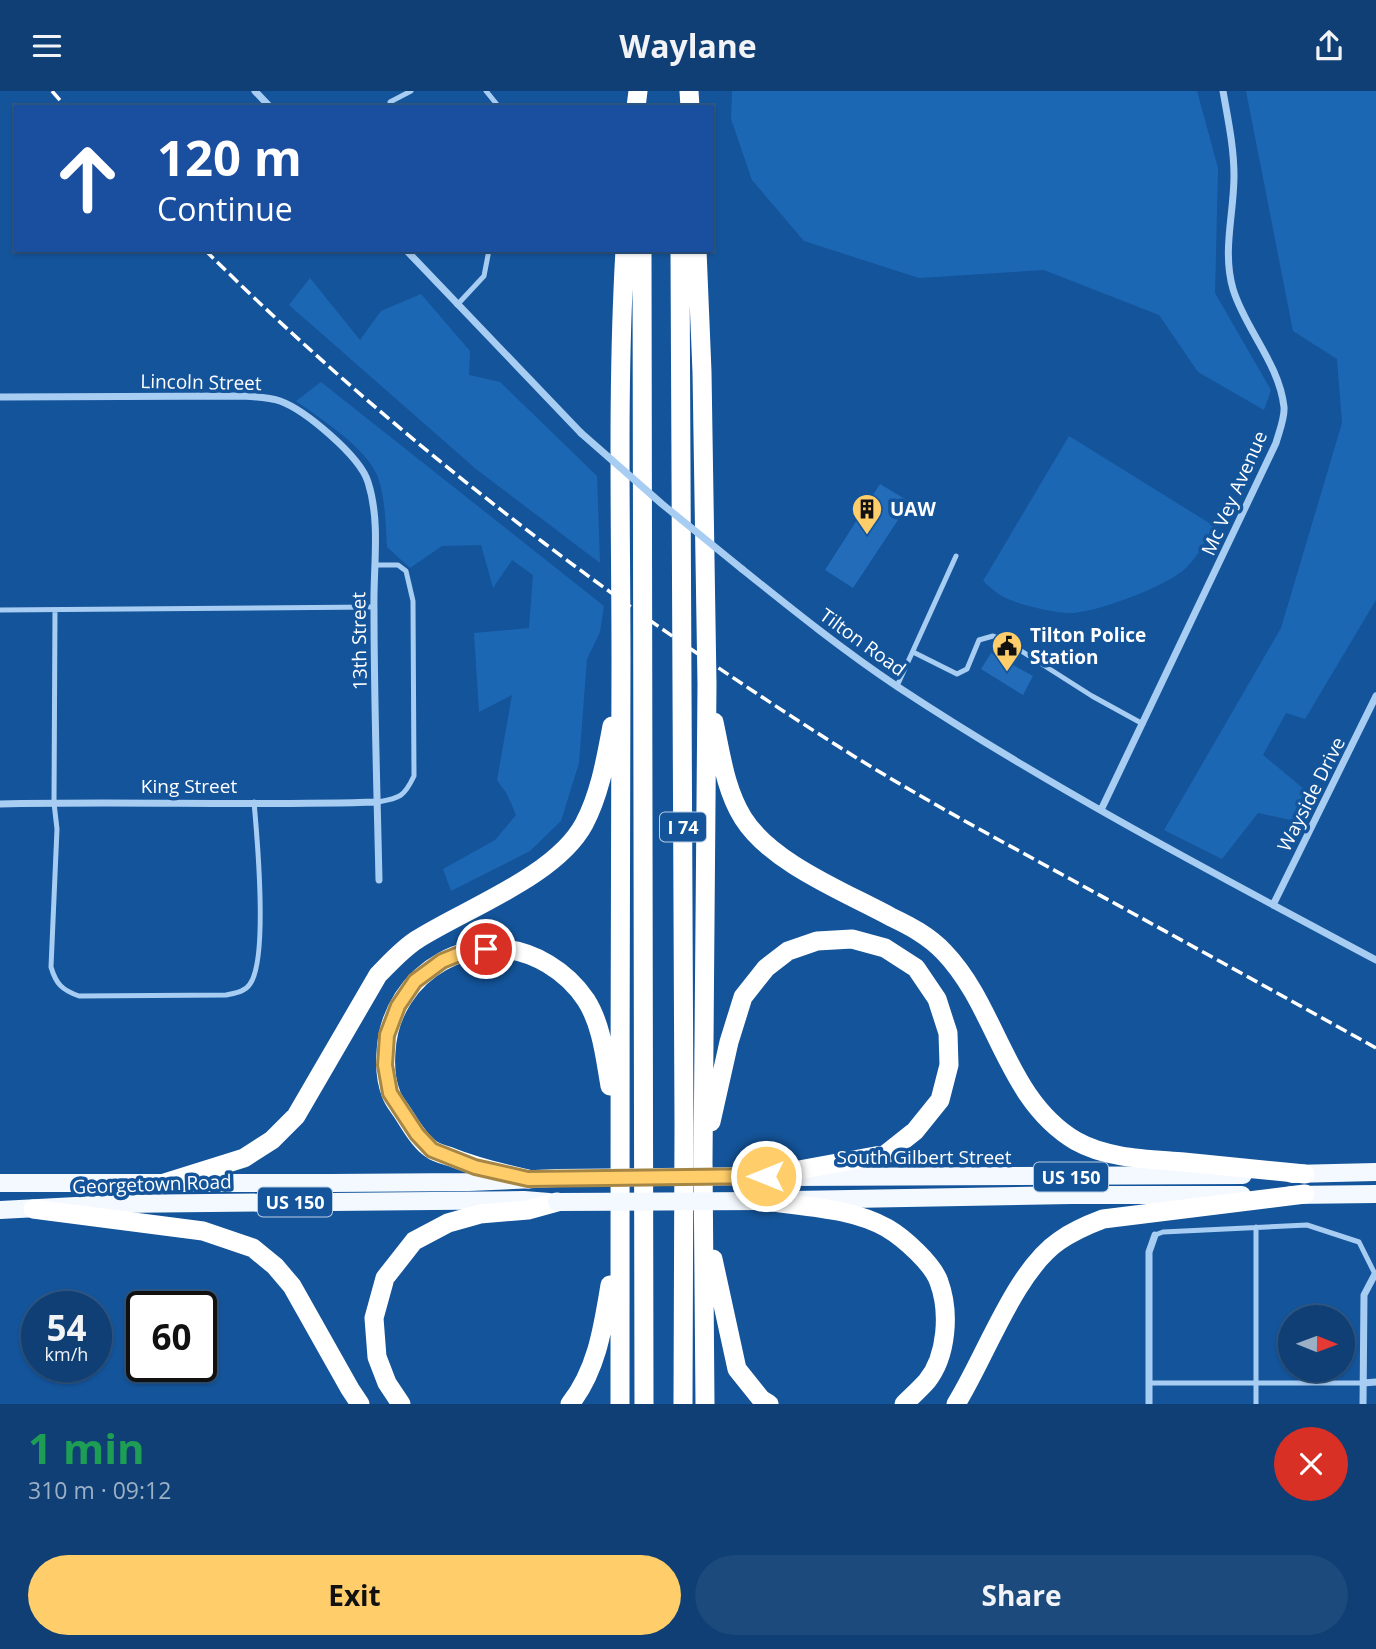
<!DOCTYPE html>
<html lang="en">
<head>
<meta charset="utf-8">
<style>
	body { margin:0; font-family:"Open Sans",sans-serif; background:#1d4a7c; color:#f1f3f6; height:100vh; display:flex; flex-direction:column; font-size:26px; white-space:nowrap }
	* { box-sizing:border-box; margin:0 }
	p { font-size:23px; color:#9bafc5 }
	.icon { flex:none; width:38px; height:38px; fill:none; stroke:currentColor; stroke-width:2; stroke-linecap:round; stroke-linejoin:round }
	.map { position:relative; height:1313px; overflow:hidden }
	.side { display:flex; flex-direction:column; background:#0f3f74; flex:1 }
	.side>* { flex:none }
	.guide { position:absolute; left:14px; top:14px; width:700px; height:147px; border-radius:0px; box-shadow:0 2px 5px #0004,0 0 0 2px #2f5886; background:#1a4fa0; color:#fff; overflow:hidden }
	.needle { width:46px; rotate:91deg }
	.controls { position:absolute; left:1278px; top:1214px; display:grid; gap:14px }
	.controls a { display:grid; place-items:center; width:77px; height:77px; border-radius:50%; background:#0f3f74; box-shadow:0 2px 5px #0004,0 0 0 2px #2f5886; font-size:35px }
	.speed { position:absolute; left:21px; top:1200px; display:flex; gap:14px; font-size:35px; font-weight:700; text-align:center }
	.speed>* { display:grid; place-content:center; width:91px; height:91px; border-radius:50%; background:#0f3f74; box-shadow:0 2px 5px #0004,0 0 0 2px #2f5886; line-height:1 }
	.speed small { font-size:18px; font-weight:400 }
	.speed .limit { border:4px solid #111; border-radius:10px; background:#fff; color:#111 }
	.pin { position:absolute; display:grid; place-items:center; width:60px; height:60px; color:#fff; margin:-30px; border:4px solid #fff; border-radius:50%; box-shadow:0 2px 7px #0007 }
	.me { position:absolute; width:77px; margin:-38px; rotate:270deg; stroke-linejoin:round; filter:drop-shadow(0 0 5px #0008) }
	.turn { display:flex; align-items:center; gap:24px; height:147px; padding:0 28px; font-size:32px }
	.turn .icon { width:91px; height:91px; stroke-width:2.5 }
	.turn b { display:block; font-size:49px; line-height:60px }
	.round { display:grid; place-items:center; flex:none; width:74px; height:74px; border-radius:37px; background:#1d4a7c }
	.head { display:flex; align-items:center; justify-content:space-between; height:119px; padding:0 28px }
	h1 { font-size:42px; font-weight:700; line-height:52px; color:#1e9e55 }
	.cta { display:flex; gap:14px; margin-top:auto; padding:14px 28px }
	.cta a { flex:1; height:80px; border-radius:42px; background:#ffce6a; color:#111; font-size:28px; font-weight:700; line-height:80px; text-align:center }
	.cta a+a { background:#1d4a7c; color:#f1f3f6 }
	header { display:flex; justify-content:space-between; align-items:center; height:91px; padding:0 28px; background:#0f3f74; font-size:32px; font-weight:700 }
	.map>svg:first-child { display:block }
	.green { fill:#1c67b4 }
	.building { fill:#226cb9 }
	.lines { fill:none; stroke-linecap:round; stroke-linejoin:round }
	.service { stroke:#a8cdf3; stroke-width:5 }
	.minor { stroke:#a8cdf3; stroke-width:7 }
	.primary { stroke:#f4f9ff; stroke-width:18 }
	.motorway { stroke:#fff; stroke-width:19 }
	.rail { stroke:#fff; stroke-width:3.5; stroke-dasharray:12 5; stroke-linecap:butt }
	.minor-bridge { stroke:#a8cdf3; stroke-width:7 }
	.primary-bridge { stroke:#f4f9ff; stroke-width:18 }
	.route-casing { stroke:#a68645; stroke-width:18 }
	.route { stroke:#ffce6a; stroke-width:12 }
	.labels { text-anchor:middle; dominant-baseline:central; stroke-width:7; stroke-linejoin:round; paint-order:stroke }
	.shield { fill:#14549a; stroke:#b8cce1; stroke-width:2 }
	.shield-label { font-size:18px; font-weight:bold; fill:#fff }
	.street-label { font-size:19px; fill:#fff; stroke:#14549a }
	.poi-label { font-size:19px; font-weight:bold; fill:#fff; stroke:#14549a; text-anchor:start }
</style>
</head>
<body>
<header><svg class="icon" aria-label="menu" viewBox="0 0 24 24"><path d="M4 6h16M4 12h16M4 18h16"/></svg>Waylane<svg class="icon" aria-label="share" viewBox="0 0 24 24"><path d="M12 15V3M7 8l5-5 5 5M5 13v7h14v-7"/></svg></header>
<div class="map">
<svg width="1376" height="1313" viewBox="0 0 1376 1313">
	<rect width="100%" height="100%" fill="#14549a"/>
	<path class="green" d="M732,0h465l21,77 -3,125 56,97 -7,20 -66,-38 -39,-57 -115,-45 -125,8 -115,-37 -52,-61 -21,-61z
		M1246,0h130v509l-71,119 -19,-6 -23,42 41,34 -9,32 -37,-8 -36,46 -58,-29 117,-202 61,-205 -5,-64 -44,-28z
		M310,187l50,62 21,-29 40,-17 49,57 -1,24 31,7 97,94 3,87 -124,-94 -187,-164z
		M321,291l283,224 -4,26 -13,27 -8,104 -18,58 -31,30 -79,40 -8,-22 52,-29 21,-25 -9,-21 -10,-14 15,-85 -33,17 -5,-79 55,-5 4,-53 -21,-15 -19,28 -12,-43 -39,1 -32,22 -23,-21c-1,-21 -2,-52 -10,-72 -12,-28 -56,-56 -81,-74z
		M1069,345l145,90c-8,14 -15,29 -27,41 -19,19 -87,44 -114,46 -16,1 -54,-8 -69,-16 -7,-3 -15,-11 -21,-16z"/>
	<path class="building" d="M880,393l30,18 -57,86 -28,-18z
		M991,562l42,23 -10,19 -42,-26z"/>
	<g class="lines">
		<path class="service" d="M486,0l13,16
			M390,16v-5l21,-11
			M457,214l27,-29 5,-26
			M375,474h23l8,6 7,30 1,175c-10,21 -14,22 -36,26
			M0,519l374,-3
			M55,519l-1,193 3,26 -6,138c5,17 11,23 28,29l147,-1c9,-2 19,-3 24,-11 18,-25 7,-149 4,-182
			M913,561l44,22 10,-5 12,-29 14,-4 11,4 88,56 51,28
			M897,595l59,-130
			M1155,1144l8,-3 144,-7 52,17 16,32
			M1149,1292h214
			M1256,1313v-177"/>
		<path class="minor" d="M255,0l15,16
			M406,159l175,183
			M0,306l243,-1c12,1 26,1 37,5 25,9 80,55 88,81 13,41 5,85 6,127 0,90 3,181 5,271
			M742,478c51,41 102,82 156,118 153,101 317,187 478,273
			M0,713c126,-3 252,2 378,-2
			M1101,719l175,-367c3,-11 9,-25 8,-36 -5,-44 -39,-78 -51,-118 -11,-38 1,-75 1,-113 0,-29 -6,-56 -11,-85
			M1273,814l103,-209
			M1363,1292l13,-1
			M1149,1313v-152l6,-17
			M1363,1313l1,-109 11,-21"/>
		<path class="primary" d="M1292,1083l84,-2
			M788,1086l455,-2
			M0,1092h330l139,-1 88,-4
			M1291,1104l85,-1
			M794,1109l277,-5h171
			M0,1119l114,-6 410,-4 25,2"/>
		<path class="motorway" d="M689,0l1,16
			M636,16l2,-16
			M642,159l2,1154
			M680,159l4,875 -1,279
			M697,159l5,122 5,312 -4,477 2,243
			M714,631c7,32 11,67 29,96 28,45 102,74 148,99 19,9 38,19 53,35 54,56 61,147 132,189 32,18 73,18 108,21 41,4 81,8 121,12
			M711,1031l18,-80 14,-45 23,-29 22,-17 29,-10 35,-2 33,9 31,20 21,31 11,34 1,32 -9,35 -25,31 -29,23 -120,22
			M528,1088c-27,-6 -52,-12 -77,-22 -6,-2 -15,-4 -20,-8 -12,-8 -21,-25 -29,-37 -4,-6 -9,-12 -11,-18 -5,-13 -6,-29 -5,-42 4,-81 92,-131 162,-88 15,9 28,21 38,36 16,25 19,58 24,86
			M161,1093l83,-26 28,-18 24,-24 82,-141c12,-12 25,-27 40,-36 49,-31 138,-63 166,-115 16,-30 22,-66 28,-98
			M766,1110c40,6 85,7 121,27 17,10 46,36 52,54 11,30 8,74 -12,99 -7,8 -15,15 -23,23
			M33,1118l170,22 50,17 22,18 17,20 58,103 10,15
			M713,1168l24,110 24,30 8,5
			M401,1313l-14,-21 -10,-26 -3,-39 11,-40 29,-37 34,-18 32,-9 48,-4 29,-8
			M570,1313c27,-34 33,-77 40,-119
			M620,1313c-1,-247 1,-495 1,-742 0,-138 -4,-275 4,-412
			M956,1313c29,-46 59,-133 103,-163 14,-10 28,-16 44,-22l202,-25"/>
		<path class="rail" d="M52,0l14,16
			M205,159c195,194 415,359 647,505 69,43 140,81 211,120 104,57 209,115 313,173"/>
		<path class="minor-bridge" d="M581,342l81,71 80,65"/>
		<path class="primary-bridge" d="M557,1087l209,-2
			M557,1111l209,-1"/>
	</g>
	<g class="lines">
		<g class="route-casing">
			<path id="route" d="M486,858l-17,1 -27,11 -27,20 -17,25 -11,29 -2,30 5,28 27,41 15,16 43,17 53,12 238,-3"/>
		</g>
		<use href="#route" class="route"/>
	</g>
	<defs>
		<g id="building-pin" transform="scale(1.575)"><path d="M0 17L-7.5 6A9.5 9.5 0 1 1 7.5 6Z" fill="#ffce6a" stroke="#14549a"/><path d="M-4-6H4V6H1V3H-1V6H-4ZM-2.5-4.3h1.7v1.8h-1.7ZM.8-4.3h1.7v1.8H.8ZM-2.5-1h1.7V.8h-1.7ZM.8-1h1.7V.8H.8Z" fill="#111"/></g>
		<g id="civic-pin" transform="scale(1.575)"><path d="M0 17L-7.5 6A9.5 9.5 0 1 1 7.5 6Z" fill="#ffce6a" stroke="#14549a"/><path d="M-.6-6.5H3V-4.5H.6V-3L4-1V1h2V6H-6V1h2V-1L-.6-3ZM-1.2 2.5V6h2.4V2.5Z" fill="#111"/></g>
	</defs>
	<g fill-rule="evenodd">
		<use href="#building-pin" x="867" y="418"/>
		<use href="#civic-pin" x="1007" y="555"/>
	</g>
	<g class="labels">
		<g class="shield">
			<rect x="660" y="721.5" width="46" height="29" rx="5"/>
			<rect x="1034" y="1071.5" width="74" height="29" rx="5"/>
			<rect x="258" y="1096.5" width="74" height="29" rx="5"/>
		</g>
		<g class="shield-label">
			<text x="683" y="736">I 74</text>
			<text x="1071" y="1086">US 150</text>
			<text x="295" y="1111">US 150</text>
		</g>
		<g class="street-label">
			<text transform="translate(201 291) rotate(1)">Lincoln Street</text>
			<text transform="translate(1234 402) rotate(-66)">Mc Vey Avenue</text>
			<text transform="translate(359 550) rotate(-91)">13th Street</text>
			<text transform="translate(863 551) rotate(36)">Tilton Road</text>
			<text x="189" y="695">King Street</text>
			<text transform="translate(1311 703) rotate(-63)">Wayside Drive</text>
			<text x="924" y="1066">South Gilbert Street</text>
			<text transform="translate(152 1093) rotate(-2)">Georgetown Road</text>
		</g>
		<g class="poi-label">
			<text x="890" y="418">UAW</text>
			<text x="1030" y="544">Tilton Police<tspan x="1030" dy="22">Station</tspan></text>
		</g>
	</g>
</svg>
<div class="controls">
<a><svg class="needle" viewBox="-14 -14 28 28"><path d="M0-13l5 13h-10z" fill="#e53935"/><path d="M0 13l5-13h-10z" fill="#9bafc5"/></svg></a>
</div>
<div class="speed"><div>54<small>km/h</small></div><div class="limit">60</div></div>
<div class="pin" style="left:486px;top:858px;background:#d93025"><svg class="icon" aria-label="arrive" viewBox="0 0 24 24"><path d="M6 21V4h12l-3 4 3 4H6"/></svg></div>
<svg class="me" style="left:766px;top:1085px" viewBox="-20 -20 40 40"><circle r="17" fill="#ffce6a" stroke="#fff" stroke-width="3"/><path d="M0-11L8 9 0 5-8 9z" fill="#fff"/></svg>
<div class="guide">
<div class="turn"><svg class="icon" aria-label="ahead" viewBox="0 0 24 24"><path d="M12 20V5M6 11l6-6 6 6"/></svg><div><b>120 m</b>Continue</div></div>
</div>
</div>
<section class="side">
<div class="head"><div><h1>1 min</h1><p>310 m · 09:12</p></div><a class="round" style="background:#d93025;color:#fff"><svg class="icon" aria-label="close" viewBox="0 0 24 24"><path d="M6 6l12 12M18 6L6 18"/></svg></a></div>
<div class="cta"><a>Exit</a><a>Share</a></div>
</section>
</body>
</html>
